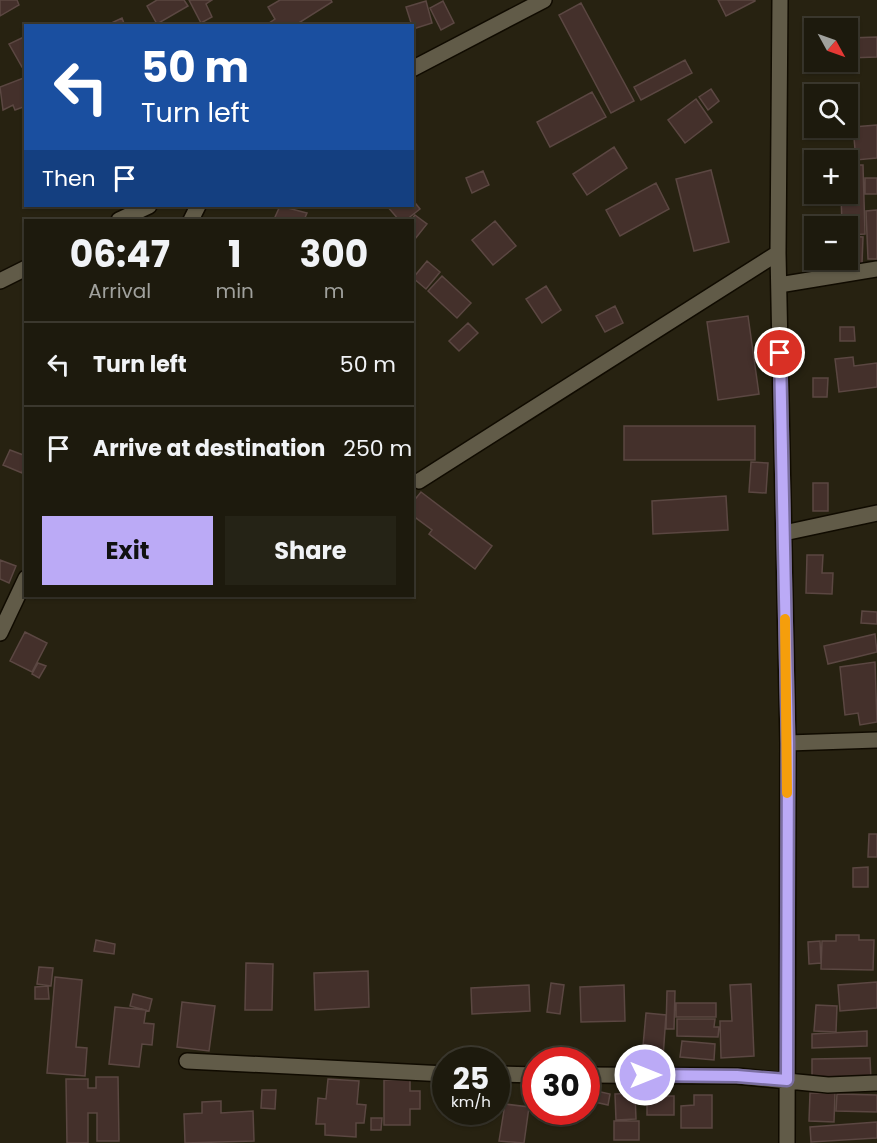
<!DOCTYPE html>
<html lang="en">
<head>
<meta charset="utf-8">
<style>
	body { margin:0; font-family:Poppins,sans-serif; background:#252316; color:#f1f3f6; height:100vh; display:flex; flex-direction:column; font-size:22px; white-space:nowrap }
	* { box-sizing:border-box; margin:0 }
	p { font-size:20px; color:#a0a19d }
	.icon { flex:none; width:33px; height:33px; fill:none; stroke:currentColor; stroke-width:2; stroke-linecap:round; stroke-linejoin:round }
	.map { position:relative; flex:1; overflow:hidden }
	.details { position:absolute; left:24px; top:219px; width:390px; height:378px; display:flex; flex-direction:column; background:#1d1a0d; border-radius:0px; box-shadow:0 2px 4px #0004,0 0 0 2px #3b382e }
	.details>* { flex:none }
	.top-card { position:absolute; left:24px; top:24px; width:390px; height:183px; border-radius:0px; box-shadow:0 2px 4px #0004,0 0 0 2px #3b382e; background:#1a4fa0; color:#fff; overflow:hidden }
	.needle { width:39px; rotate:130deg }
	.tools { position:absolute; left:804px; top:18px; display:grid; gap:12px }
	.tools a { display:grid; place-items:center; width:54px; height:54px; border-radius:0px; background:#1d1a0d; box-shadow:0 2px 4px #0004,0 0 0 2px #3b382e; font-size:30px }
	.speed { position:absolute; left:432px; top:1047px; display:flex; gap:12px; font-size:30px; font-weight:700; text-align:center }
	.speed>* { display:grid; place-content:center; width:78px; height:78px; border-radius:50%; background:#1d1a0d; box-shadow:0 2px 4px #0004,0 0 0 2px #3b382e; line-height:1 }
	.speed small { font-size:15px; font-weight:400 }
	.speed .limit { border:9px solid #d22; background:#fff; color:#111 }
	.pin { position:absolute; display:grid; place-items:center; width:51px; height:51px; color:#fff; margin:-26px; border:3px solid #fff; border-radius:50%; box-shadow:0 2px 6px #0007 }
	.me { position:absolute; width:66px; margin:-33px; rotate:90deg; stroke-linejoin:round; filter:drop-shadow(0 0 4px #0008) }
	.turn { display:flex; align-items:center; gap:21px; height:126px; padding:0 18px; font-size:27px }
	.turn .icon { width:78px; height:78px; stroke-width:2.5 }
	.turn b { display:block; font-size:42px; line-height:51px }
	.then { display:flex; align-items:center; height:57px; padding:0 18px; background:#0003; gap:12px; font-size:22px }
	.eta { display:flex; justify-content:space-evenly; align-items:center; height:102px; text-align:center }
	.eta b { font-size:36px; font-weight:700; line-height:42px }
	.button { display:flex; gap:12px; margin-top:auto; padding:12px 18px }
	.button a { flex:1; height:69px; border-radius:0px; background:#bbaaf6; color:#111; font-size:24px; font-weight:700; line-height:69px; text-align:center }
	.button a+a { background:#252316; color:#f1f3f6 }
	ul { padding:0; list-style:none }
	li { display:flex; align-items:center; gap:18px; height:84px; padding:0 18px; border-top:2px solid #3b382e }
	li div { flex:1 }
	li b { display:block; font-size:22px }
	li em { font-style:normal }
	.map>svg:first-child { display:block }
	.building { fill:#44302b; stroke:#5b4742; stroke-width:1.5 }
	.lines { fill:none; stroke-linecap:round; stroke-linejoin:round }
	.minor-casing { stroke:#100b00; stroke-width:18 }
	.minor { stroke:#615b48; stroke-width:15 }
	.route-casing { stroke:#7a6ea0; stroke-width:15 }
	.route { stroke:#bbaaf6; stroke-width:10 }
	.slow { stroke:#f59e0b; stroke-width:10 }
</style>
</head>
<body>
<div class="map">
<svg width="877" height="1143" viewBox="0 0 877 1143">
	<rect width="100%" height="100%" fill="#272211"/>
	<path class="building" d="M0,0h17l2,5 -19,11z
		M157,0h27l4,6 -31,18 -10,-18z
		M189,0h23l-6,4 6,13 -11,6z
		M280,0h51l1,2 -38,24h-24l-1,-3 6,-4 -7,-12z
		M718,0h37v1l-29,15z
		M426,1l6,22 -19,6 -7,-22z
		M443,1l11,22 -13,7 -11,-22z
		M581,3l53,98 -23,12 -52,-98z
		M122,18l3,8h-15l-1,-2z
		M26,36v29l-4,2 -13,-23z
		M877,37v20l-29,1v-20z
		M685,60l7,13 -51,27 -7,-13z
		M26,77v29l-11,4 -2,-5 -10,5 -3,-23z
		M711,89l8,12 -11,9 -9,-13z
		M592,92l14,25 -56,30 -13,-25z
		M696,99l16,23 -27,21 -17,-23z
		M877,125v33l-21,2 -3,-33z
		M614,147l13,21 -40,27 -14,-21z
		M848,165h15l2,69 -17,1v-9h-6l-1,-32h7z
		M711,170l18,72 -35,9 -18,-72z
		M483,171l6,14 -17,8 -6,-15z
		M865,178h12v16h-12z
		M656,183l13,26 -49,27 -14,-26z
		M412,199l8,10 -14,11h-7l-12,-14h25z
		M280,206l27,7 -3,7h-22l-7,-3z
		M877,210v49h-9l-2,-48z
		M415,215l12,9 -12,15 -3,-2 -1,-17z
		M495,221l21,25 -23,19 -21,-25z
		M848,236l15,1 -1,27 -26,-1v-3h12z
		M427,261l13,11 -14,17 -13,-11z
		M442,276l29,27 -14,15 -29,-27z
		M546,286l15,24 -19,13 -16,-24z
		M615,306l8,17 -18,9 -9,-16z
		M748,316l11,78 -41,6 -11,-78z
		M468,323l10,10 -19,18 -10,-10z
		M840,327h14l1,14h-15z
		M853,357l1,9 23,-3v24l-38,5 -4,-33z
		M813,378h15l-1,19h-14z
		M624,426h131v34h-131z
		M10,450l16,6 -4,17 -19,-8z
		M751,462l17,1 -2,30 -17,-1z
		M813,483h15v28h-15z
		M421,492l71,54 -17,23 -46,-35 3,-4 -20,-15v-12z
		M726,496l2,34 -75,4 -1,-33z
		M807,555h16l-1,18h11l-1,21 -26,-1z
		M0,560l16,6 -7,17 -9,-4z
		M862,611l15,1v12l-16,-1z
		M25,632l22,11 -15,29 -22,-11z
		M875,634l2,18 -49,12 -4,-18z
		M875,662l2,60 -17,3 -2,-12 -13,2 -5,-48z
		M38,663l8,3 -7,12 -7,-4z
		M869,834h8v23h-9z
		M868,867v20h-15v-19z
		M836,935h23v5h15l-1,30 -52,-1 1,-28h14z
		M96,940l19,4 -1,10 -20,-3z
		M820,941l1,22 -12,1 -1,-22z
		M246,963l27,1 -1,46h-27z
		M39,967l14,1 -2,18 -14,-2z
		M368,971l1,36 -54,3 -1,-37z
		M55,977l27,3 -6,67 11,1 -2,28 -38,-3z
		M877,982v26l-37,3 -2,-26z
		M551,983l13,2 -4,29 -13,-2z
		M751,984l3,72 -33,2 -1,-37h12l-2,-36z
		M529,985l1,26 -58,3 -1,-26z
		M624,985l1,36 -44,1 -1,-35z
		M48,986l1,13h-14v-12z
		M667,991h8l-1,38h-8z
		M133,994l19,5 -3,12 -19,-5z
		M182,1002l33,4 -6,45 -32,-4z
		M676,1003h40v14h-40z
		M816,1005l21,1 -1,26 -22,-1z
		M115,1007l31,3 -2,13 10,1 -2,21 -10,-1 -3,23 -30,-3z
		M646,1013l20,2 -3,43 -21,-1z
		M677,1019h38l-1,8h5l-1,10 -41,-1z
		M867,1031v15l-55,2v-14z
		M682,1041l33,3 -1,16 -34,-3z
		M870,1058l1,22h-59v-21z
		M96,1077h22l1,64h-22v-28h-9v30h-21l-1,-64h22v9h8z
		M328,1079l31,2 -2,23 9,1 -2,18h-8v14l-31,-2v-11h-9l2,-26 8,1z
		M384,1080h26v11h10v18h-10v16h-26z
		M262,1090h14l-1,19 -14,-1z
		M592,1090l18,4 -2,11 -18,-4z
		M635,1093l1,26 -20,1 -1,-26z
		M810,1093h25l-1,29 -25,-1z
		M837,1094l40,1v17l-41,-1z
		M694,1095h18v33h-31v-22l13,-1z
		M647,1096h27v19h-27z
		M446,1099v13h15v3l-17,-2z
		M221,1101v12l32,-2 1,30 -69,2 -1,-29 18,-1v-11z
		M505,1104l24,3 -5,36 -25,-2z
		M371,1118h11l-1,12h-10z
		M614,1121h25v19h-25z
		M877,1122v16l-66,4 -1,-15z"/>
	<g class="lines">
		<g class="minor-casing">
			<path id="minor" d="M780,0l-2,253 10,490 -1,400
				M412,69l132,-69
				M119,220l30,-14
				M191,220l7,-14
				M0,281l26,-13
				M779,285l98,-16
				M419,481l359,-228
				M784,533l93,-20
				M0,633l26,-55
				M788,743l89,-3
				M187,1061l259,13
				M496,1074l40,1
				M586,1075l151,1 91,9 49,-2"/>
		</g>
		<use href="#minor" class="minor"/>
	</g>
	<g class="lines">
		<g class="route-casing">
			<path id="route" d="M645,1075l92,1 50,4 1,-337 -8,-390"/>
		</g>
		<use href="#route" class="route"/>
		<path class="slow" d="M785,619l2,174"/>
	</g>
</svg>
<div class="tools">
<a><svg class="needle" viewBox="-14 -14 28 28"><path d="M0-13l5 13h-10z" fill="#e53935"/><path d="M0 13l5-13h-10z" fill="#a0a19d"/></svg></a>
<a><svg class="icon" aria-label="search" viewBox="0 0 24 24"><circle cx="10" cy="10" r="6"/><path d="M15 15l6 6"/></svg></a>
<a>+</a>
<a>−</a>
</div>
<div class="speed"><div>25<small>km/h</small></div><div class="limit">30</div></div>
<div class="pin" style="left:780px;top:353px;background:#d93025"><svg class="icon" aria-label="arrive" viewBox="0 0 24 24"><path d="M6 21V4h12l-3 4 3 4H6"/></svg></div>
<svg class="me" style="left:645px;top:1075px" viewBox="-20 -20 40 40"><circle r="17" fill="#bbaaf6" stroke="#fff" stroke-width="3"/><path d="M0-11L8 9 0 5-8 9z" fill="#fff"/></svg>
<div class="top-card">
<div class="turn"><svg class="icon" aria-label="left" viewBox="0 0 24 24"><path d="M17 20v-9H6M10 6l-5 5 5 5"/></svg><div><b>50 m</b>Turn left</div></div>
<div class="then">Then<svg class="icon" aria-label="arrive" viewBox="0 0 24 24"><path d="M6 21V4h12l-3 4 3 4H6"/></svg></div>
</div>
<section class="details">
<div class="eta">
<div><b>06:47</b><p>Arrival</p></div>
<div><b>1</b><p>min</p></div>
<div><b>300</b><p>m</p></div>
</div>
<ul>
<li><svg class="icon" aria-label="left" viewBox="0 0 24 24"><path d="M17 20v-9H6M10 6l-5 5 5 5"/></svg><div><b>Turn left</b></div><em>50 m</em></li>
<li><svg class="icon" aria-label="arrive" viewBox="0 0 24 24"><path d="M6 21V4h12l-3 4 3 4H6"/></svg><div><b>Arrive at destination</b></div><em>250 m</em></li>
</ul>
<div class="button"><a>Exit</a><a>Share</a></div>
</section>
</div>
</body>
</html>
